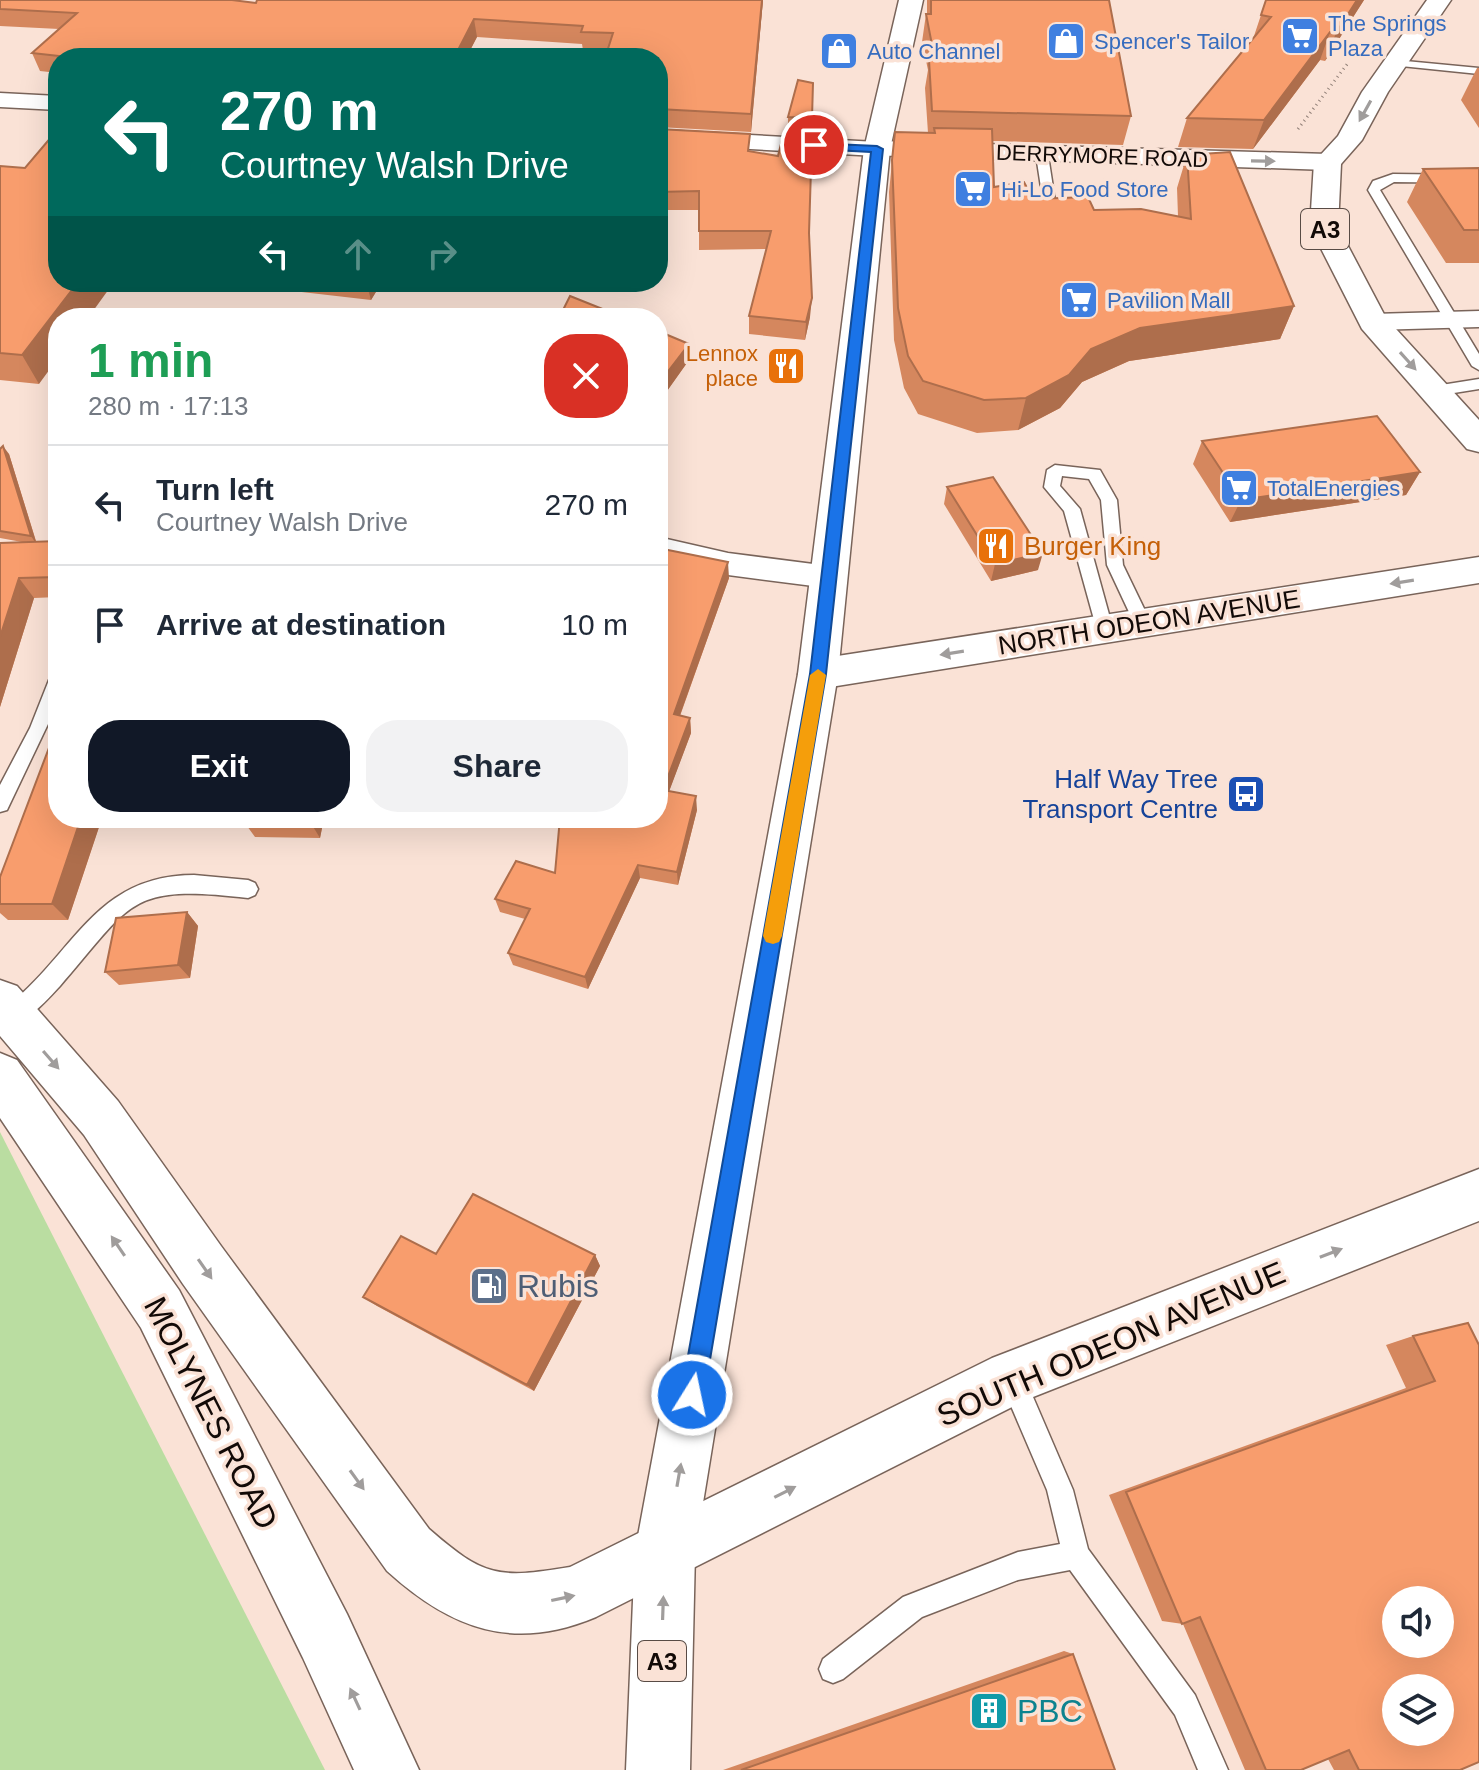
<!DOCTYPE html>
<html lang="en">
<head>
<meta charset="utf-8">
<style>
	body { margin:0; font-family:Helvetica,sans-serif; background:#f2f2f3; color:#1f2937; height:100vh; display:flex; flex-direction:column; font-size:30px; white-space:nowrap }
	* { box-sizing:border-box; margin:0 }
	p { font-size:26px; color:#747a83 }
	.icon { flex:none; width:44px; height:44px; fill:none; stroke:currentColor; stroke-width:2; stroke-linecap:round; stroke-linejoin:round }
	.map { position:relative; flex:1; overflow:hidden }
	.sheet { position:absolute; left:48px; top:308px; width:620px; height:520px; display:flex; flex-direction:column; background:#fff; border-radius:32px; box-shadow:0 8px 32px #0002 }
	.sheet>* { flex:none }
	.hud { position:absolute; left:48px; top:48px; width:620px; height:244px; border-radius:32px; box-shadow:0 8px 32px #0002; background:#00695c; color:#fff; overflow:hidden }
	.controls { position:absolute; left:1382px; top:1586px; display:grid; gap:16px }
	.controls a { display:grid; place-items:center; width:72px; height:72px; border-radius:50%; background:#fff; box-shadow:0 8px 32px #0002; font-size:40px }
	.pin { position:absolute; display:grid; place-items:center; width:68px; height:68px; color:#fff; margin:-34px; border:4px solid #fff; border-radius:50%; box-shadow:0 2px 8px #0007 }
	.me { position:absolute; width:88px; margin:-44px; rotate:10deg; stroke-linejoin:round; filter:drop-shadow(0 0 6px #0008) }
	.turn { display:flex; align-items:center; gap:28px; height:168px; padding:0 40px; font-size:36px }
	.turn .icon { width:104px; height:104px; stroke-width:2.5 }
	.turn b { display:block; font-size:56px; line-height:68px }
	.lanes { display:flex; align-items:center; height:76px; padding:0 40px; background:#0003; justify-content:center; gap:40px; direction:ltr }
	.lanes .off { opacity:.35 }
	.round { display:grid; place-items:center; flex:none; width:84px; height:84px; border-radius:32px; background:#f2f2f3 }
	.summary { display:flex; align-items:center; justify-content:space-between; height:136px; padding:0 40px }
	h1 { font-size:48px; font-weight:800; line-height:60px; color:#1e9e55 }
	.primary-button { display:flex; gap:16px; margin-top:auto; padding:16px 40px }
	.primary-button a { flex:1; height:92px; border-radius:32px; background:#111827; color:#fff; font-size:32px; font-weight:800; line-height:92px; text-align:center }
	.primary-button a+a { background:#f2f2f3; color:#1f2937 }
	ul { padding:0; list-style:none }
	li { display:flex; align-items:center; gap:24px; height:120px; padding:0 40px; border-top:2px solid #e0e1e3 }
	li div { flex:1 }
	li b { display:block; font-size:30px }
	li em { font-style:normal }
	.map>svg:first-child { display:block }
	.green { fill:#badda1 }
	.lines { fill:none; stroke-linecap:round; stroke-linejoin:round }
	.lane-casing { stroke:#79645a; stroke-width:3 }
	.street-casing { stroke:#79645a; stroke-width:3 }
	.secondary-casing { stroke:#79645a; stroke-width:3 }
	.primary-casing { stroke:#79645a; stroke-width:3 }
	.path { stroke:#8f7e76; stroke-width:3; stroke-dasharray:1 4; stroke-linecap:butt }
	.lane { fill:#fff; fill-rule:evenodd }
	.street { fill:#fff; fill-rule:evenodd }
	.secondary { fill:#fff; fill-rule:evenodd }
	.primary { fill:#fff; fill-rule:evenodd }
	.wall { fill:#d5875e }
	.shaded-wall { fill:#ae6e4c }
	.building { fill:#f89d6d; stroke:#ae6e4c; stroke-width:2; fill-rule:evenodd }
	.oneway { fill:#a09d9c }
	.route { fill:#1a73e8; stroke:#114b97; stroke-width:2 }
	.slow { fill:#f59e0b }
	.labels { text-anchor:middle; dominant-baseline:central; stroke-width:7; stroke-linejoin:round; paint-order:stroke }
	.far-shop-label { font-size:22px; fill:#366cbe; stroke:#fae2d6; text-anchor:start }
	.far-street-label { font-size:22px; fill:#120a07; stroke:#fae2d6 }
	.far-food-label { font-size:22px; fill:#c56008; stroke:#fae2d6; text-anchor:end }
	.shield { fill:#fae2d6; stroke:#584b45; stroke-width:2 }
	.shield-label { font-size:24px; font-weight:bold; fill:#120a07 }
	.food-label { font-size:26px; fill:#c56008; stroke:#fae2d6; text-anchor:start }
	.street-label { font-size:26px; fill:#120a07; stroke:#fae2d6 }
	.transit-label { font-size:26px; fill:#164399; stroke:#fae2d6; text-anchor:end }
	.near-service-label { font-size:32px; fill:#4e5e75; stroke:#fae2d6; text-anchor:start }
	.near-street-label { font-size:32px; fill:#120a07; stroke:#fae2d6 }
	.near-culture-label { font-size:32px; fill:#0d838f; stroke:#fae2d6; text-anchor:start }
</style>
</head>
<body>
<div class="map">
<svg width="1479" height="1770" viewBox="0 0 1479 1770">
	<rect width="100%" height="100%" fill="#fae2d6"/>
	<path class="green" d="M0,1132l325,638h-325z"/>
	<g class="lines">
		<g class="lane-casing">
			<path id="lane" d="M1395,60l84,8v6l-88,-9 -2,-2z
				M1042,151l6,4 8,52 -6,4 -6,-4 -8,-52z
				M1393,174l86,1v8l-85,-1 -14,8 99,164v16l-7,-4 -104,-176 5,-9z
				M1479,379v10l-44,7 -7,-5 7,-5z
				M1055,465l45,5 17,30 6,65 28,58 -3,4h-12l-29,-62 -6,-65 -12,-21 -27,-3 -2,10 20,23 33,120 -9,6 -6,-1 -34,-123 -20,-24 3,-17z
				M58,673v30l-51,107 -7,2v-27l30,-57 19,-48z
				M194,875l54,5 7,3 3,6 -3,6 -7,3c-120,-14 -115,4 -188,88 -13,14 -29,32 -47,39l-8,-3 -3,-7 3,-7c69,-53 89,-133 189,-133z
				M1012,1365l9,4 52,121 15,59 107,146 33,75h-30l-23,-55 -105,-145 -52,10 -96,37 -79,62 -10,4 -10,-4 -4,-10 4,-10 80,-62 115,-45 42,-8 -13,-54 -48,-112 4,-9z"/>
		</g>
		<g class="street-casing">
			<path id="street" d="M0,93l58,3v14l-58,-3z
				M658,130l219,12 8,2 4,5 -4,5 -8,2 -219,-12z
				M1479,311v16l-106,3 -9,-2 -4,-6 4,-6 9,-2z
				M658,537l70,16 101,13 11,3 5,8 -5,8 -11,3 -101,-13 -70,-16z"/>
		</g>
		<g class="secondary-casing">
			<path id="secondary" d="M877,141l451,13 10,2 4,6 -4,6 -10,2 -460,-15 -4,-6 4,-6z
				M1479,557v26l-661,106 -14,-5 -6,-10 6,-10 14,-5z
				M0,980l17,6 101,115 103,145 208,283c55,48 69,50 141,38l422,-209 487,-189v52l-451,178 -432,218c-83,35 -145,12 -209,-46l-204,-287 -99,-149 -84,-99z
				M0,1053l17,7 162,230 168,324 72,156h-65l-51,-112 -162,-330 -141,-210z"/>
		</g>
		<g class="primary-casing">
			<path id="primary" d="M899,0h24l-33,149 -52,525 -143,878 -5,218h-64l9,-218 163,-878 66,-525z
				M1427,0h24l-63,92 -26,48 -21,24 -3,63 48,91 93,102v32l-12,-3 -105,-120 -52,-102 4,-65 24,-26 24,-44z"/>
		</g>
		<path class="path" d="M1298,129l50,-66"/>
		<use href="#lane" class="lane"/>
		<use href="#street" class="street"/>
		<use href="#secondary" class="secondary"/>
		<use href="#primary" class="primary"/>
	</g>
	<path class="wall" d="M0,0l256,3 507,-3 -12,132 -93,-5v-69l-51,-7 -24,-1 -1,-6 -105,-7 -11,21h-408v15l-18,-2 -8,-18 27,-24 -59,-3z
		M927,0h182l22,116 -8,29 -130,-4 1,46 39,12 61,11 84,6 -1,-28 10,-33 107,151 -14,33 -151,22 -47,21 -22,26 -42,22 -41,3 -59,-19 -14,-26 -10,-48 -5,-148 6,-60 33,1 -3,-45 3,-18 -6,-28 4,-28h1z
		M1266,0h98l-39,61 -5,-1 -67,89 -75,-2 9,-29 66,-79z
		M1477,68h2v60l-18,-28z
		M813,83l-2,52 -23,-1v-17z
		M658,129l91,22 60,82 1,84 -5,23 -56,-6v-18l17,-67 -67,1v-40h-41z
		M0,166l25,2 14,216 -39,-4z
		M1479,168v95h-33l-39,-61 16,-33z
		M232,282h150l-11,18 -138,-16z
		M658,331l31,29 -22,31 -9,-3z
		M1202,441l218,31 -14,23 -176,27 -37,-58z
		M0,449l9,5 27,87h22v56l-24,1 -34,109v-164l22,-1 -22,-4z
		M947,487l91,83 -47,11 -47,-77z
		M658,548l71,30 -49,138 10,2 1,15 -22,58 28,19 -19,75 -38,-7 -52,111 -75,-24 -5,-12 17,-34 -25,-7 -5,-13 60,-26z
		M58,818h44l-34,102h-60l-8,-7v-36z
		M233,818h91l-4,20 -65,-1 -8,-11h-8z
		M187,912l11,14 -8,52 -71,7 -14,-13z
		M436,1254l159,1 5,11 -66,125 -157,-85 -14,-9z
		M1468,1323l-8,447h-126l-6,-11 -27,11h-56l-62,-146 -21,-3 -53,-126 297,-107 -20,-43 27,-9z
		M1064,1651l9,3 42,116h-392z"/>
	<path class="shaded-wall" d="M762,0h1l-12,132v-18z
		M1357,0h7l-39,61 11,-28z
		M474,19l3,18 -11,21h-9l-1,-4z
		M1330,32l-10,28 -67,89 11,-29z
		M78,282h36l-26,36h-30v40l-19,26 -17,-29z
		M366,282h16l-11,18z
		M812,298l-2,19 -5,23 1,-18z
		M1294,306l-14,33 -151,22 -47,21 -22,26 -42,22 8,-32 65,-49 49,-21z
		M689,344v16l-22,31 -1,-17z
		M3,446l6,8 28,91 -6,-9z
		M1420,472l-14,23 -176,27 11,-22z
		M1043,553l-5,17 -47,11 4,-17z
		M728,562l1,16 -54,151 -1,-15z
		M19,578l15,20 -34,109v-70z
		M690,718l1,15 -27,72 -1,-15z
		M696,796l1,14 -19,75 -1,-13z
		M81,818h21l-34,102 -16,-16z
		M310,818h14l-4,20 -11,-18z
		M638,865l2,13 -52,111 -3,-12z
		M187,912l11,14 -8,52 -12,-13z
		M595,1255l5,11 -66,125 -7,-6z"/>
	<path class="building" d="M0,0h232l24,3 1,-3h505l-11,114 -93,-5v-51h-53l8,-25 -32,-1 2,-6 -109,-7 -18,35 -33,-1 -2,5h-344l-45,-5 45,-40 -77,-4z
		M931,0h178l22,116 -199,-5 -3,-51h6l-9,-46h5z
		M1266,0h91l-21,33 -6,-1 -66,88 -77,-2 84,-101 -10,-2z
		M798,80l15,3 -1,35 -24,-1z
		M934,128l58,1 2,58 30,-5 9,17 55,-2 6,13 47,-1 50,10 -4,-64 43,-3 64,154 -154,22 -49,21 -22,26 -43,23 -42,2 -61,-19 -15,-25 -10,-48 -6,-148 3,-28 40,1z
		M58,129v153h20l-56,73 -22,-2v-187l25,2z
		M658,129l92,5 -2,17 30,5 5,-20 29,1 -3,96 3,65 -6,24 -57,-6 22,-85h-72v-40l-41,1z
		M1479,168v62h-15l-41,-61z
		M570,296l55,22h-66z
		M658,331l31,13 -23,30 -8,-2z
		M1377,416l43,56 -179,28 -39,-59z
		M3,446l28,90 -31,-5v-82z
		M993,477l50,76 -48,11 -48,-77z
		M58,541v36l-39,1 -19,59v-94z
		M658,548l70,14 -54,152 16,4 -27,72 33,6 -19,76 -39,-7 -53,112 -77,-24 22,-44 -35,-10 21,-38 39,12 5,-55h98z
		M58,724v94h23l-29,86h-52v-27z
		M244,818h66l-1,2h-66z
		M187,912l-9,53 -73,7 11,-54z
		M473,1194l122,61 -68,130 -164,-88 38,-61 35,18z
		M1468,1323l11,22v417l-19,8h-101l-10,-20 -48,20h-35l-66,-153 -18,7 -56,-132 309,-111 -22,-45zM1396,1600h44v44h-44zM1396,1688h44v44h-44z
		M1073,1654l42,116h-374z"/>
	<defs><path id="oneway-solid" d="M-6-.8H1V-3.2L6.5 0L1 3.2V.8H-6Z" transform="scale(2)"/></defs>
	<g class="oneway">
		<use href="#oneway-solid" transform="translate(1365 111) rotate(119)"/>
		<use href="#oneway-solid" transform="translate(1263 161) rotate(1)"/>
		<use href="#oneway-solid" transform="translate(1408 361) rotate(48)"/>
		<use href="#oneway-solid" transform="translate(1402 582) rotate(171)"/>
		<use href="#oneway-solid" transform="translate(952 653) rotate(171)"/>
		<use href="#oneway-solid" transform="translate(51 1060) rotate(49)"/>
		<use href="#oneway-solid" transform="translate(118 1246) rotate(-124)"/>
		<use href="#oneway-solid" transform="translate(1331 1253) rotate(-21)"/>
		<use href="#oneway-solid" transform="translate(205 1269) rotate(55)"/>
		<use href="#oneway-solid" transform="translate(679 1475) rotate(-80)"/>
		<use href="#oneway-solid" transform="translate(357 1480) rotate(54)"/>
		<use href="#oneway-solid" transform="translate(785 1492) rotate(-27)"/>
		<use href="#oneway-solid" transform="translate(563 1598) rotate(-12)"/>
		<use href="#oneway-solid" transform="translate(663 1608) rotate(-88)"/>
		<use href="#oneway-solid" transform="translate(355 1699) rotate(-115)"/>
	</g>
	<path class="route" d="M811,143l66,3 6,3 -57,525 -122,721 -3,8 -9,3 -8,-3 -3,-8 129,-721 61,-522 -57,-3 -5,-4z"/>
	<path class="slow" d="M818,669l8,6 -44,261 -3,6 -6,2 -7,-2 -3,-6 47,-261z"/>
	<defs>
		<g id="supermarket-square" transform="scale(2)"><rect x="-9" y="-9" width="18" height="18" rx="4" fill="#3f7fe0" stroke="#fae2d6"/><path d="M-6-5.5h2.5l.6 2H6L4.5 2H-2.5L-4.4-4H-6ZM-1.5 3.2a1.3 1.3 0 1 0 .1 0ZM3 3.2a1.3 1.3 0 1 0 .1 0Z" fill="#fff"/></g>
		<g id="shop-square" transform="scale(2)"><rect x="-9" y="-9" width="18" height="18" rx="4" fill="#3f7fe0" stroke="#fae2d6"/><path d="M-5-2.5h2.3a2.7 3.5 0 0 1 5.4 0H5L5.5 6h-11ZM-1.5-2.5h3a1.5 2.3 0 0 0-3 0Z" fill="#fff"/></g>
		<g id="restaurant-square" transform="scale(2)"><rect x="-9" y="-9" width="18" height="18" rx="4" fill="#e8710a" stroke="#fae2d6"/><path d="M-5-6h1v4h1v-4h1v4h1v-4h1v5L-1.5 .5V6h-2V.5L-5-1ZM5-6V6H3V1.5H1.5Q1.5-4 5-6Z" fill="#fff"/></g>
		<g id="bus-square" transform="scale(2)"><rect x="-9" y="-9" width="18" height="18" rx="4" fill="#1a4fb4" stroke="#fae2d6"/><path d="M-5-6H5V4H4V6H2V4H-2V6H-4V4H-5ZM-3.5-4V0h7V-4ZM-3.5 1.2v1.5H-2V1.2ZM2 1.2v1.5H3.5V1.2Z" fill="#fff"/></g>
		<g id="fuel-square" transform="scale(2)"><rect x="-9" y="-9" width="18" height="18" rx="4" fill="#5c6f8a" stroke="#fae2d6"/><path d="M-5.5-6h7V0h2V4h1.3V-2.5L3-4.5l.8-.8L6-3V5H2.5V1h-1V6h-7ZM-4.2-4.7v3.2H.2V-4.7Z" fill="#fff"/></g>
		<g id="building-square" transform="scale(2)"><rect x="-9" y="-9" width="18" height="18" rx="4" fill="#0f9aa8" stroke="#fae2d6"/><path d="M-4-6H4V6H1V3H-1V6H-4ZM-2.5-4.3h1.7v1.8h-1.7ZM.8-4.3h1.7v1.8H.8ZM-2.5-1h1.7V.8h-1.7ZM.8-1h1.7V.8H.8Z" fill="#fff"/></g>
	</defs>
	<g fill-rule="evenodd">
		<use href="#supermarket-square" x="1300" y="36"/>
		<use href="#shop-square" x="1066" y="41"/>
		<use href="#shop-square" x="839" y="51"/>
		<use href="#supermarket-square" x="973" y="189"/>
		<use href="#supermarket-square" x="1079" y="300"/>
		<use href="#restaurant-square" x="786" y="366"/>
		<use href="#supermarket-square" x="1239" y="488"/>
		<use href="#restaurant-square" x="996" y="546"/>
		<use href="#bus-square" x="1246" y="794"/>
		<use href="#fuel-square" x="489" y="1286"/>
		<use href="#building-square" x="989" y="1711"/>
	</g>
	<g class="labels">
		<g class="far-shop-label">
			<text x="1328" y="23">The Springs<tspan x="1328" dy="25">Plaza</tspan></text>
			<text x="1094" y="41">Spencer's Tailor</text>
			<text x="867" y="51">Auto Channel</text>
			<text x="1001" y="189">Hi-Lo Food Store</text>
			<text x="1107" y="300">Pavilion Mall</text>
			<text x="1267" y="488">TotalEnergies</text>
		</g>
		<g class="far-street-label">
			<text transform="translate(1102 156) rotate(2)">DERRYMORE ROAD</text>
		</g>
		<g class="far-food-label">
			<text x="758" y="353">Lennox<tspan x="758" dy="25">place</tspan></text>
		</g>
		<g class="shield">
			<rect x="1301" y="209" width="48" height="40" rx="6"/>
			<rect x="638" y="1641" width="48" height="40" rx="6"/>
		</g>
		<g class="shield-label">
			<text x="1325" y="229">A3</text>
			<text x="662" y="1661">A3</text>
		</g>
		<g class="food-label">
			<text x="1024" y="546">Burger King</text>
		</g>
		<g class="street-label">
			<text transform="translate(1149 622) rotate(-9)">NORTH ODEON AVENUE</text>
		</g>
		<g class="transit-label">
			<text x="1218" y="779">Half Way Tree<tspan x="1218" dy="30">Transport Centre</tspan></text>
		</g>
		<g class="near-service-label">
			<text x="517" y="1286">Rubis</text>
		</g>
		<g class="near-street-label">
			<text transform="translate(1111 1344) rotate(-23)">SOUTH ODEON AVENUE</text>
			<text transform="translate(211 1413) rotate(63)">MOLYNES ROAD</text>
		</g>
		<g class="near-culture-label">
			<text x="1017" y="1711">PBC</text>
		</g>
	</g>
</svg>
<div class="controls">
<a><svg class="icon" aria-label="sound" viewBox="0 0 24 24"><path d="M4 9h4l5-4v14l-5-4H4zM17 9q2 3 0 6"/></svg></a>
<a><svg class="icon" aria-label="layers" viewBox="0 0 24 24"><path d="M12 4l9 5-9 5-9-5zM3 14l9 5 9-5"/></svg></a>
</div>
<div class="pin" style="left:814px;top:145px;background:#d93025"><svg class="icon" aria-label="arrive" viewBox="0 0 24 24"><path d="M6 21V4h12l-3 4 3 4H6"/></svg></div>
<svg class="me" style="left:692px;top:1395px" viewBox="-20 -20 40 40"><circle r="17" fill="#1a73e8" stroke="#fff" stroke-width="3"/><path d="M0-11L8 9 0 5-8 9z" fill="#fff"/></svg>
<div class="hud">
<div class="turn"><svg class="icon" aria-label="left" viewBox="0 0 24 24"><path d="M17 20v-9H6M10 6l-5 5 5 5"/></svg><div><b>270 m</b>Courtney Walsh Drive</div></div>
<div class="lanes"><svg class="icon" aria-label="left" viewBox="0 0 24 24"><path d="M17 20v-9H6M10 6l-5 5 5 5"/></svg><svg class="icon off" aria-label="ahead" viewBox="0 0 24 24"><path d="M12 20V5M6 11l6-6 6 6"/></svg><svg class="icon off" aria-label="right" viewBox="0 0 24 24"><path d="M7 20v-9h11M14 6l5 5-5 5"/></svg></div>
</div>
<section class="sheet">
<div class="summary"><div><h1>1 min</h1><p>280 m · 17:13</p></div><a class="round" style="background:#d93025;color:#fff"><svg class="icon" aria-label="close" viewBox="0 0 24 24"><path d="M6 6l12 12M18 6L6 18"/></svg></a></div>
<ul>
<li><svg class="icon" aria-label="left" viewBox="0 0 24 24"><path d="M17 20v-9H6M10 6l-5 5 5 5"/></svg><div><b>Turn left</b><p>Courtney Walsh Drive</p></div><em>270 m</em></li>
<li><svg class="icon" aria-label="arrive" viewBox="0 0 24 24"><path d="M6 21V4h12l-3 4 3 4H6"/></svg><div><b>Arrive at destination</b></div><em>10 m</em></li>
</ul>
<div class="primary-button"><a>Exit</a><a>Share</a></div>
</section>
</div>
</body>
</html>
